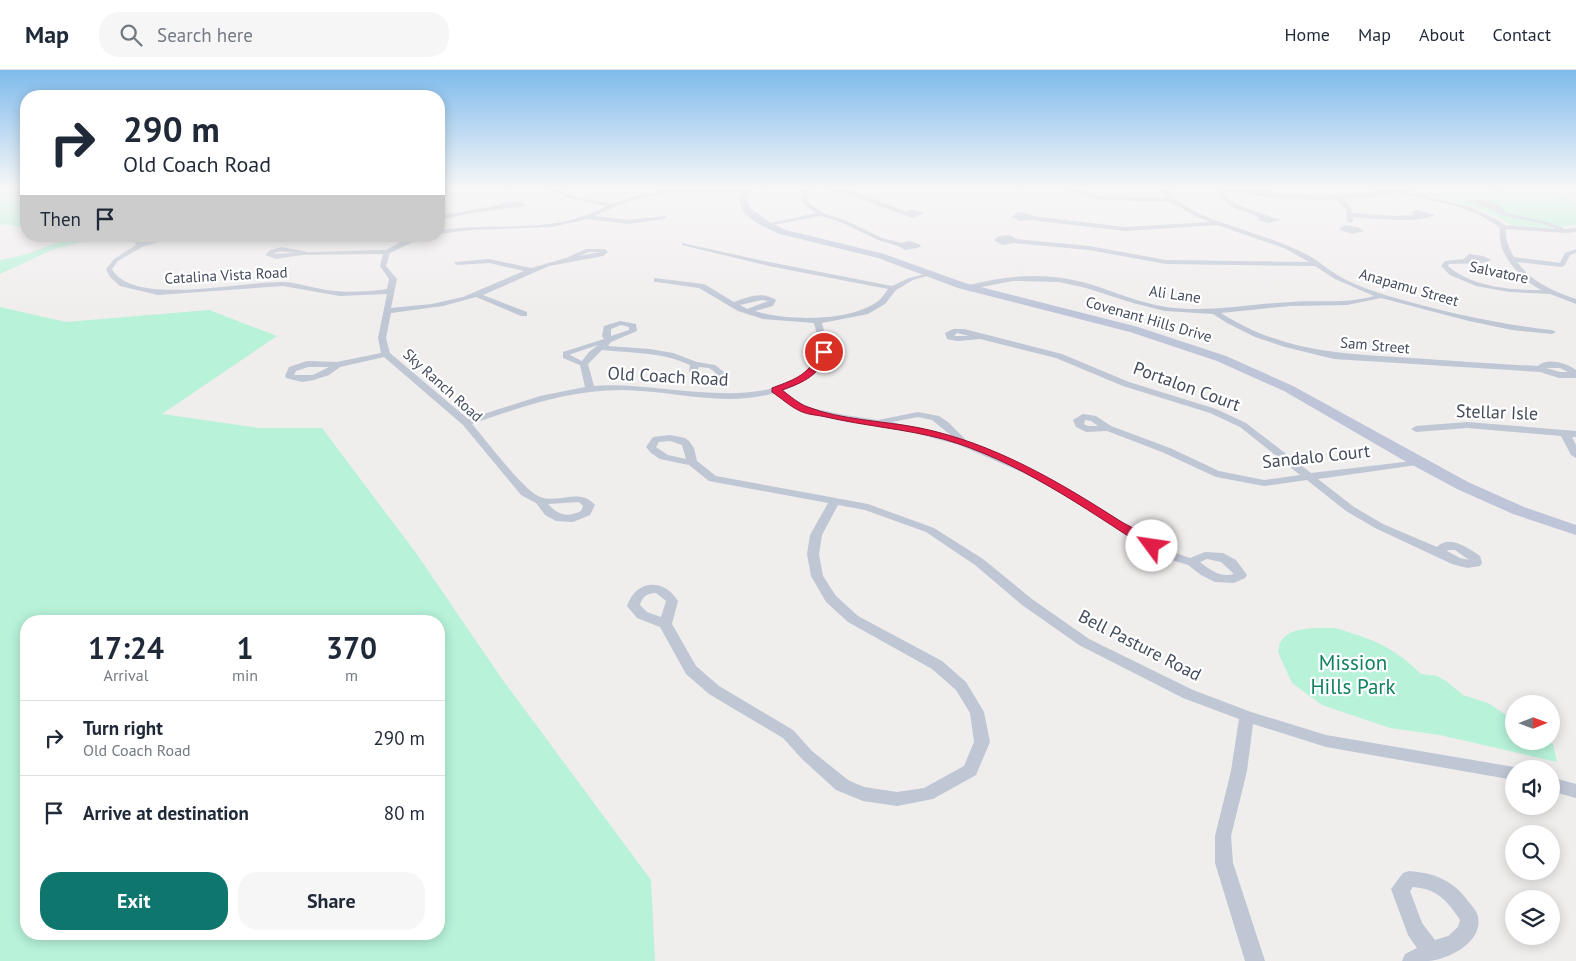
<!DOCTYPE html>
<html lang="en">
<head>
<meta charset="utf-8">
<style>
	body { margin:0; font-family:"PT Sans",sans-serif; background:#f6f6f7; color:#1f2937; height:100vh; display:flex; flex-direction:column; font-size:19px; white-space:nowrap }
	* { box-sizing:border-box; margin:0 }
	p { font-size:16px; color:#747a83 }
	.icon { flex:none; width:28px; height:28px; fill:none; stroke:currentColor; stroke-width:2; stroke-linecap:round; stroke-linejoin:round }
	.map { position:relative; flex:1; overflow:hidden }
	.sheet { position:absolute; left:20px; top:545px; width:425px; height:325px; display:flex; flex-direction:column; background:#fff; border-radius:20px; box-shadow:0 2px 12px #0003 }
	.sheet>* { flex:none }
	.hud { position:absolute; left:20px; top:20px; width:425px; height:152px; border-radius:20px; box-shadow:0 2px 12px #0003; background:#fff; color:#1f2937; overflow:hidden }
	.needle { width:32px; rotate:89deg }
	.buttons { position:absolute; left:1505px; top:625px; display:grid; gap:10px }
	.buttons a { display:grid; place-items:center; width:55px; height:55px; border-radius:50%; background:#fff; box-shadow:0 2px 12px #0003; font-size:25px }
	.pin { position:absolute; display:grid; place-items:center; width:42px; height:42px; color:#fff; margin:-21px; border:2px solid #fff; border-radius:50%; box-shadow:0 1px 5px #0007 }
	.me { position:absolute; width:55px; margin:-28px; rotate:301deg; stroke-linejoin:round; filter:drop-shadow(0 0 4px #0008) }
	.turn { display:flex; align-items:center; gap:18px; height:105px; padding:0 20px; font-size:22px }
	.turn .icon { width:65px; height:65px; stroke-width:2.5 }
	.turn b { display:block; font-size:35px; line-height:42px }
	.then { display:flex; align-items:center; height:48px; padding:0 20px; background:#0003; gap:10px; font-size:19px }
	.eta { display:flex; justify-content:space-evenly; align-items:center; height:85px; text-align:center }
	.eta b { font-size:30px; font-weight:800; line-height:35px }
	.primary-button { display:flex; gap:10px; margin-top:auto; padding:10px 20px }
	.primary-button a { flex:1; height:58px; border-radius:20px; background:#0f766e; color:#fff; font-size:20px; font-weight:800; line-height:58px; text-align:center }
	.primary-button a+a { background:#f6f6f7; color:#1f2937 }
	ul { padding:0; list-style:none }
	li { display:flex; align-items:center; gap:15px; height:75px; padding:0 20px; border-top:1px solid #e0e1e3 }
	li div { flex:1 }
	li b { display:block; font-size:19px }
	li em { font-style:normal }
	header { display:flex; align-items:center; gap:30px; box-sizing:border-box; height:70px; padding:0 25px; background:#fff; border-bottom:1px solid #e0e1e3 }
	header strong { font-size:24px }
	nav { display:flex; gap:28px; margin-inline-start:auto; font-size:18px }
	.search { width:350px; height:45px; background:#f6f6f7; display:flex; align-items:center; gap:12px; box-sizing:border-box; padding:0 18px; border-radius:20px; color:#747a83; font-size:19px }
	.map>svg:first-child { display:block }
	.green { fill:#b7f2d9; fill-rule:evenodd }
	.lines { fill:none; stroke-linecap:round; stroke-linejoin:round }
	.street { fill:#bfc6d4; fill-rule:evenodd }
	.secondary { fill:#bec5d8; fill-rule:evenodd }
	.route { fill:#e11d48; stroke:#92132f }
	.labels { text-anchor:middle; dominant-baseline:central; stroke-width:4.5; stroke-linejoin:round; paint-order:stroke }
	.far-street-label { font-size:15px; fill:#444c5c; stroke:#fff }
	.street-label { font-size:18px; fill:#444c5c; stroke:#fff }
	.near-park-label { font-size:21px; fill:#10825f; stroke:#fff }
</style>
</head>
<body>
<header>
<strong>Map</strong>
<div class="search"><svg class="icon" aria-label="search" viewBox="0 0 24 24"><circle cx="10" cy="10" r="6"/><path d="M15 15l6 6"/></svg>Search here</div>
<nav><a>Home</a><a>Map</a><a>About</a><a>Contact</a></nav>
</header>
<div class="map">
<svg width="1576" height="891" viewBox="0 0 1576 891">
	<rect width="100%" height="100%" fill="#f0eded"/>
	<path class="green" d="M0,117h26v39l-4,1 -22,-3z
		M1430,117h133l5,10 8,8v20l-29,3 -35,-3 -30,-15 -63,-18z
		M75,166h30l-53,14 -52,24v-14l24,-5z
		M0,237l66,15 143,-12 68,26 -115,78 97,14h63l94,125 86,126 149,201 4,81h-655zM439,551v313h-413v-313z
		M1334,558c37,10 60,19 87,46l16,2 9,5 17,14 25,8 26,17v21h35l4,3 4,18 -117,-27 -50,-7 -68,-23 -30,-22 -14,-31c1,-3 1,-8 3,-11 9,-15 38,-13 53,-13z"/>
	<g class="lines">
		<path class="street" d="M545,117h7l23,10 38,7 20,-7 29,-6 41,-3h42l3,2 -3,2c-37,-1 -75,-2 -111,8 -14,4 -27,10 -40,16l34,4 38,-4v2l-2,1 -36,5 -40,-5 -37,8 -80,3 -32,4v-4c42,-6 86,0 128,-9 14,-3 27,-9 40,-15l-35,-7z
			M808,117h7l-6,4 -2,7 3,6 13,9 24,8 35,17 20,5 7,-2 10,3 2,3 -16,3 -7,-4 -20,-6 -35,-17 -22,-7 -54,10v-2l49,-11 -10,-7 -5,-8 2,-8z
			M818,117c29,-2 60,15 87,24l8,-2 11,4 -11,5 -62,-22z
			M1058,117h7l37,9 66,2 -5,-7v-4h6c1,20 54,36 72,42 23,8 45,15 67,26 11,6 20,15 31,21 14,8 31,14 46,19 55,16 110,29 167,35l4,2 -4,2 -40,-4 -43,-9 -88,-23 -34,7 -57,1 -69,7c61,39 122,41 191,45 42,3 84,6 126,8 8,-9 29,-3 38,4v8h-17l-19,-6 -206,-13 -49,-12 -30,-10 -28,-14 -14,-9 -48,-3 -32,-8 -47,-15 -27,-6 -46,-1 -47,9v-4c43,-12 85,-14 127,-1 24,8 48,18 73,22 42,6 83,-3 125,-5 28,-2 56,2 83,-6l-39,-17 -20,-13 -149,-2 -77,-14 -75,-7 -11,2 -8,-4v-2c6,-5 15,-5 21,0l73,7 77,14 143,2 -25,-14 -67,-23 -92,6 -95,-11 -10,1 -9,-4 7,-5 11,2 3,2 93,11 86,-5 -12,-4 -28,-16 -69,-2 -30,-7zM1546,298h14l8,4h-8z
			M1224,117l3,2 -3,6 13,10 43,15 -12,3 -10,-3 1,-3 -26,-10 -15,-12z
			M1270,117h6l-12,8h-4v-2z
			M1459,117h48l1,1 -6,3z
			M1396,119l74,18 26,12 9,6 51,4 -12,-5 -42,-9c-5,-5 -24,-9 -32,-13v-2h18l12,6 6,7 42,9 17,7 11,-1v4l-10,1 -60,-4c-1,11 3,19 8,28l46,6 5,-10 11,-4v4l-6,2 -5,10 -3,2 -45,-5c15,20 36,29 59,37v5l-26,-10 -41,-2 -33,-6 -26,-11 -9,-9 4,-5 19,-2 5,-5 14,2 8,4c-8,5 -30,3 -42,4l-1,2c24,21 62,24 93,24 -21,-12 -45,-36 -41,-62 -29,-24 -71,-27 -106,-36z
			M1335,127c8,0 17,9 17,16l43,3 19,-1 -3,-2 5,-3 19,5c-16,9 -63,3 -82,2v4l-3,2 -3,-2 -1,-12 -11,-10z
			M508,132h14l4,4 -54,7 -33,7v-4c23,-5 47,-7 69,-14z
			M1345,155l12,2 7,4 -12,3 -12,-4v-2z
			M155,166l8,5 -21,6 -24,14 -6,8c21,39 134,11 173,13 14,1 28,6 41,8 20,3 41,2 61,-1l2,-10 -9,-13 3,-12 -81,1 -26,4 -11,-4 5,-5 12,-3 26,5 78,-2 15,-8 15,-6h10l-36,17 -4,13 11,13 -6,29 41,-4 31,-7 61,-26 -35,-8 -32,2 -3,-2 1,-1 34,-3 42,9 35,-10 20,-9h19l3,3 -5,4 -54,10 -66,29 44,17v4h-6l-45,-19 -33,9 -52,7 -5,25 4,15 78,66 72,-23 45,-9 -5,-22 -17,-7v-6l41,-13 -2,-3 2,-10 16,-5 16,3 1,7 -26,11 -3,4 42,3 23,4 24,9 18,3 9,7 -4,7c-13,3 -22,4 -31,-7l1,-7c-28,-13 -58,-12 -88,-15l-14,14 6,22c61,-6 164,28 213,-15 6,-5 10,-13 14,-19l-7,-29 -51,-4 -25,-8 -39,-23 -42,-6h-3v-4l50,6 30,18c14,-5 29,-11 42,-2l-3,6 -18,5c32,10 96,11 123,-10 4,-3 7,-8 10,-12l-119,-23 -87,-21v-2l87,19 123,24 17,-8 21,-5v2l-17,5 -17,10 -11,14 -17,10 -46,9 7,29c-14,20 -23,31 -47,39l25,16 37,8 34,5 40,-8 21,4 9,6 19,19 67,29 50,28 86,53 20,7 15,-6 18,1 13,7 11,15 -2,3 -11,5 -19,-1 -14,-7 -13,-10 -26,-8 -86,-55 -50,-28 -67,-29 -55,-15 -60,-9 -43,-10 -27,-18c-49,15 -103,-3 -153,-3 -52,0 -100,17 -149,34 14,16 51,66 68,73 19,7 40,-10 55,8l-5,10 -17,7 -17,-1 -11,-6 -9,-12 -15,-8 -58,-70 -79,-68 -44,10 -11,8 -15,5 -12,2 -16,-4 -1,-2 4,-9 18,-6 30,1 44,-9 -3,-15 9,-44 -47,2 -57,-10 -125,9 -38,-9 -10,-9 -4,-8 8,-10 22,-14 -1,-3zM280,181l14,2 -21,1zM589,182h11l-21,4zM762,230l6,1 -21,8 -7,-4zM621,255l8,2v3l-18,6v-7zM598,275l-9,7 -7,9 -12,-6 1,-1zM308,297h21l-16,8h-19l2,-4zM699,297l10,1 6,4 -1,3c-7,2 -12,1 -17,-3zM918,347l14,3 21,17 -61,-15zM579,432l4,4 -2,5c-14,7 -23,4 -33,-7zM1207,489l14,3 13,12c-13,4 -24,-4 -34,-12z
			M953,259h11l98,25 67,28 87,27 30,14 65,50 110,-13 1,2 -5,3 -99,14 36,28 29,17 54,23c13,-13 32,2 43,9l2,7 -2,3 -13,2 -15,-4 -77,-36 -29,-17 -39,-31 -43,6 -48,-9 -54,-25 -55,-21 -21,1 -10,-5 -3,-7 10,-6 13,2 15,10 59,22 49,23 45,9 36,-5 -60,-48 -30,-14 -87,-27 -67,-28 -76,-19 -23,2 -10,-2 -2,-6zM957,263l12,3h-15zM1085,350l6,1 7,5h-10l-4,-2zM1448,480h7l14,10 -9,-2 -13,-7z
			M1467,352l109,9v6h-4l4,8v13l-5,-3 -10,-19 -94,-8 -51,4 -5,-3 5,-3z
			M670,365l15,3 4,3 5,7 3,13 19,15 152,28 66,24 49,31 49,40 57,40 104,51 58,22 75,23 188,32 4,2h-4v11l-188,-33 -73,-23 -6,47 -16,65 2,27 32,98h-20l-30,-98v-27l16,-65 8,-52 -56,-21 -104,-53 -57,-40 -47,-40 -49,-33 -61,-22 -27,-5 -16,30 -3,19 4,22 13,20 22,20 84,45 24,21 18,30 6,30 -14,33 -43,24 -36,7 -34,-5 -27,-11 -34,-31 -19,-21 -74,-44 -23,-20 -26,-47 -23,-9 -10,-12c9,-27 37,-28 51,-5l-6,23 24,42 23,20 74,44 19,21 36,29 16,7 33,5 27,-4 40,-22 10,-24 -4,-29 -14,-23 -24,-21 -84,-47 -22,-20 -15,-26 -4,-22 3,-19 18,-32 -119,-22 -20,-16 -29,-6 -9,-6 -5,-6 7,-10zM670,371l12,4 4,14 -18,-4 -12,-8 3,-5zM656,523l10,8 -5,16 -14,-5 -7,-7c2,-8 7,-12 16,-12z
			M1551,707l25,7v14l-25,-7z
			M1409,801c25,2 44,9 59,30 3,4 9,10 10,16 5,25 -29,42 -49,44 -8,0 -18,0 -27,0l3,-7 12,-6 -9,-13 -17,-46 12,-16zM1413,817c24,2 34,13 47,33l-2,7 -10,9 -13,4 -13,-17 -12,-32z"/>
		<path class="secondary" d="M744,117h9c-6,7 -7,14 -2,22l20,14 15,7 98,24 81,29 173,44 88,29 67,30 175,96 56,25 52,18v10l-63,-21 -56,-25 -54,-29 -119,-69 -67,-30 -87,-29 -172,-44 -80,-30 -98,-24c-15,-7 -42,-16 -40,-36 0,-5 1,-8 4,-11z
			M1208,117h16l57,7 46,1 46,-3 35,-5h14c-8,5 -20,5 -30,7 -60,10 -119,6 -180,-5z"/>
	</g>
	<linearGradient id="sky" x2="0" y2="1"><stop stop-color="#7fbbec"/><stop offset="0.49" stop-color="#f8f7f7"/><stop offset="1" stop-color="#f8f7f7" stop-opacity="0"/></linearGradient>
	<rect width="1576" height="241" fill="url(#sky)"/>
	<path class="route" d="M822,280l7,2c-10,23 -24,30 -47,38 8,6 17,14 26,17 32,13 78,14 112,21 73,15 138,53 200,93 12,7 29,14 38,25l-2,3h-8c-65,-42 -131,-89 -205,-110 -38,-10 -78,-13 -117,-22 -8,-2 -18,-2 -26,-6 -9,-4 -19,-13 -28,-19v-4c27,-10 35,-13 50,-38z"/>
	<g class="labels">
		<g class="far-street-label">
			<text transform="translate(1499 202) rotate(12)">Salvatore</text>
			<text transform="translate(226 205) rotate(-3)">Catalina Vista Road</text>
			<text transform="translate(1409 217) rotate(16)">Anapamu Street</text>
			<text transform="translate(1175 224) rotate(8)">Ali Lane</text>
			<text transform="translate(1149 249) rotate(16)">Covenant Hills Drive</text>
			<text transform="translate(1375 275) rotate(5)">Sam Street</text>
			<text transform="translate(443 315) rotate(42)">Sky Ranch Road</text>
		</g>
		<g class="street-label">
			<text transform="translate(668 306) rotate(3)">Old Coach Road</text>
			<text transform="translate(1187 316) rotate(20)">Portalon Court</text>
			<text transform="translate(1497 342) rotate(2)">Stellar Isle</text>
			<text transform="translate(1316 386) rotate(-6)">Sandalo Court</text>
			<text transform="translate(1140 575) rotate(27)">Bell Pasture Road</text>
		</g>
		<g class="near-park-label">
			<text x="1353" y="592">Mission<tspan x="1353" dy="24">Hills Park</tspan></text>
		</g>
	</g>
</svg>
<div class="buttons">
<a><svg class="needle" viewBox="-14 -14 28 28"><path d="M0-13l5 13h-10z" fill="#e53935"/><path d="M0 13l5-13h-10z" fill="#747a83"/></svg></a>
<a><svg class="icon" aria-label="sound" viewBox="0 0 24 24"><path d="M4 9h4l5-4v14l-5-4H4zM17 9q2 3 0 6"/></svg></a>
<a><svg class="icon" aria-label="search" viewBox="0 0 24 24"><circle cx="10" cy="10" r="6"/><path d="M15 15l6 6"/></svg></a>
<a><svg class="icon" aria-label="layers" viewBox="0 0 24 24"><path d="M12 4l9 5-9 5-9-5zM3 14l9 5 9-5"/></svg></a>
</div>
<div class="pin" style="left:824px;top:282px;background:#d93025"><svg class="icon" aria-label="arrive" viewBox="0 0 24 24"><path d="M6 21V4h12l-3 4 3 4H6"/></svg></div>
<svg class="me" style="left:1152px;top:476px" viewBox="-20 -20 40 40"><circle r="19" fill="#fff"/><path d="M0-13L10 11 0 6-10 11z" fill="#e11d48"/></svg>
<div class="hud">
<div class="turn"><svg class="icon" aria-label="right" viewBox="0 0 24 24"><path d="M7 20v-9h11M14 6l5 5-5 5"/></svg><div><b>290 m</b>Old Coach Road</div></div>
<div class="then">Then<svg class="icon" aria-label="arrive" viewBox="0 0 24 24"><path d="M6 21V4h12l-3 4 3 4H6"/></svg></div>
</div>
<section class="sheet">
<div class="eta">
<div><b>17:24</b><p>Arrival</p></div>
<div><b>1</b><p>min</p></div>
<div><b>370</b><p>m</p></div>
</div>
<ul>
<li><svg class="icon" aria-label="right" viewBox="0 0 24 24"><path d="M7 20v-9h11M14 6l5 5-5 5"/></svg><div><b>Turn right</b><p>Old Coach Road</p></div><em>290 m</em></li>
<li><svg class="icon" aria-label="arrive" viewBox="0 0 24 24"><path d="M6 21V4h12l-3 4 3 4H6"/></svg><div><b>Arrive at destination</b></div><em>80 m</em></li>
</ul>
<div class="primary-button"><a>Exit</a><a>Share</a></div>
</section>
</div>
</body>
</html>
